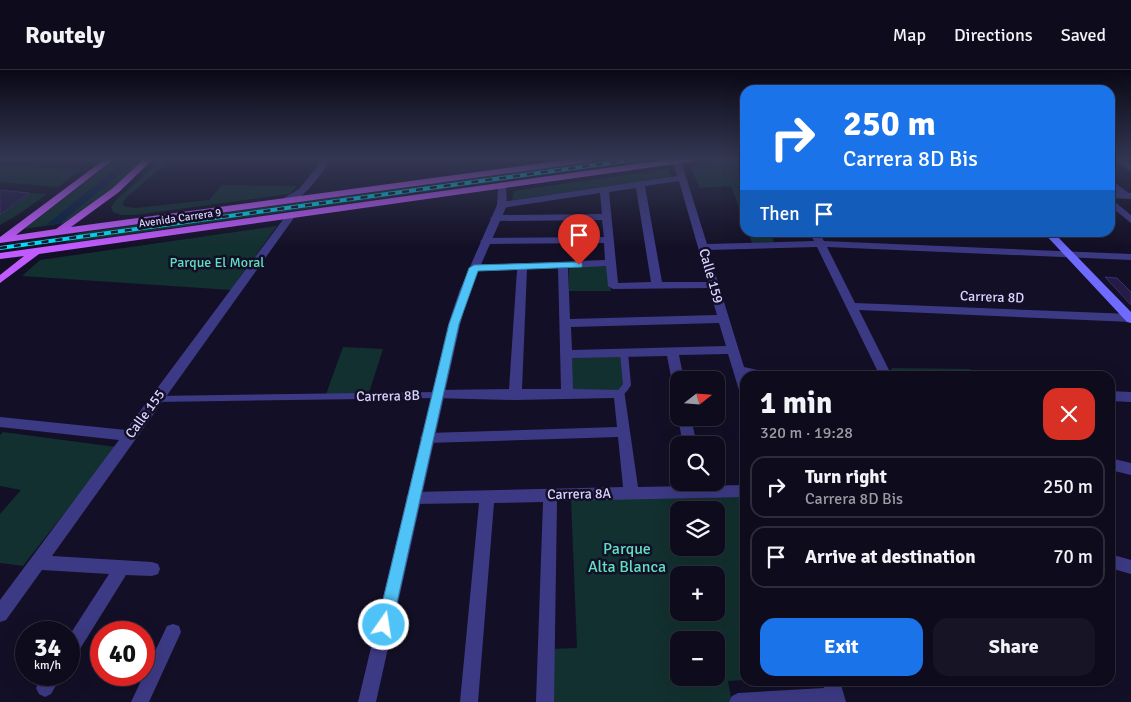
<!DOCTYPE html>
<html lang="en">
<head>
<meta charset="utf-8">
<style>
	body { margin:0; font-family:Signika,sans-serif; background:#171425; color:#f1f3f6; height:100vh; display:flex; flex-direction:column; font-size:19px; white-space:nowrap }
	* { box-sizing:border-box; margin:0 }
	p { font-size:16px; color:#9b9ba3 }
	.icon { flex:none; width:28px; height:28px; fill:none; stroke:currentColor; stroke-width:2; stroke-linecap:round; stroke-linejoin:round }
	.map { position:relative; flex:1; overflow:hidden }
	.drawer { position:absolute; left:740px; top:301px; width:375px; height:315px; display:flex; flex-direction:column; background:#0e0b1c; border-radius:15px; box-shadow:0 5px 20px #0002,0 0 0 1px #2e2b3b }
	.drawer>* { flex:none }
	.top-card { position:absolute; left:740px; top:15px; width:375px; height:152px; border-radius:15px; box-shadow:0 5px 20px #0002,0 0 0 1px #2e2b3b; background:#1a73e8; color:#fff; overflow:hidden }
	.needle { width:32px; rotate:73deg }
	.tools { position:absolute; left:670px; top:301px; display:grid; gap:10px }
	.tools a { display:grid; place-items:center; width:55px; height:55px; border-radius:10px; background:#0e0b1c; box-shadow:0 5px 20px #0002,0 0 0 1px #2e2b3b; font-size:25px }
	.speed { position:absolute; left:15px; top:551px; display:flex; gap:10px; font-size:25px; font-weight:700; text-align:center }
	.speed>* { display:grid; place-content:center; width:65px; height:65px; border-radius:50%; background:#0e0b1c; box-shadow:0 5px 20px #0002,0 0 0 1px #2e2b3b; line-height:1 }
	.speed small { font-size:12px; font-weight:400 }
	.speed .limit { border:8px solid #d22; background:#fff; color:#111 }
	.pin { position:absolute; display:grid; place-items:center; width:42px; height:42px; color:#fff; margin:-51px -21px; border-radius:50% 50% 50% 0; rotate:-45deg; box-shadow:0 0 5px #0007 }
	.pin .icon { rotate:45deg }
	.me { position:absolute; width:55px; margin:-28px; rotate:13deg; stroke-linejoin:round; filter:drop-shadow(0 0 4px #0008) }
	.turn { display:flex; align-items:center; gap:18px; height:105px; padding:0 20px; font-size:22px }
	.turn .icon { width:65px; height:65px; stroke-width:2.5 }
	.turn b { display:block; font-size:35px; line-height:42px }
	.then { display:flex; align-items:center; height:48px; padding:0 20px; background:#0003; gap:10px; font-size:19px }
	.round { display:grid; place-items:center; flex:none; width:52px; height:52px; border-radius:15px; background:#171425 }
	.overview { display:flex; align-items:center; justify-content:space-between; height:85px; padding:0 20px }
	h1 { font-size:30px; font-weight:800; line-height:38px }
	.action { display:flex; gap:10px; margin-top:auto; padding:10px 20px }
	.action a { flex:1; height:58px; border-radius:15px; background:#1a73e8; color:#fff; font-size:20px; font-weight:800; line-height:58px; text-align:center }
	.action a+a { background:#171425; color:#f1f3f6 }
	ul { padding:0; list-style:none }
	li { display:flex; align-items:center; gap:15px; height:62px; margin:0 10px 8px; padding:0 10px; border:2px solid #2e2b3b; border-radius:15px }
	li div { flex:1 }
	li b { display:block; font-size:19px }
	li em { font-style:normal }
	header { display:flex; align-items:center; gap:30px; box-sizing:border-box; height:70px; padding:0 25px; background:#0e0b1c; border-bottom:1px solid #2e2b3b }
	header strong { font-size:24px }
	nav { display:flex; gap:28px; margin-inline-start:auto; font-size:18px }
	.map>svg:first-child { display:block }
	.green { fill:#12302f; fill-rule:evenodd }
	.water { fill:#0a1f44 }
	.building { fill:#241b47; stroke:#3b2d73 }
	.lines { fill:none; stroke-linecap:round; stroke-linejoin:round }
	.pedestrian { fill:#3d3a85; fill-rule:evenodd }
	.minor { fill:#3d3a85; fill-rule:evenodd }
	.tertiary { fill:#3d3a85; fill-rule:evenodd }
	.secondary { fill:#6f6bff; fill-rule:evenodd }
	.primary { fill:#c25bff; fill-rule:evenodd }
	.rail-casing { stroke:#00e5ff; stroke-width:4 }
	.rail { stroke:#130f26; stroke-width:2.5; stroke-dasharray:7; stroke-linecap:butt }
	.route { fill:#4fc3f7; stroke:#337fa1 }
	.labels { text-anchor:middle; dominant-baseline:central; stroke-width:5; stroke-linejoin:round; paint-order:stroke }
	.far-street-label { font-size:11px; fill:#d9d4ff; stroke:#130f26 }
	.park-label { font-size:14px; fill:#5fe0c0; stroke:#130f26 }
	.street-label { font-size:14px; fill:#d9d4ff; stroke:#130f26 }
	.near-park-label { font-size:16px; fill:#5fe0c0; stroke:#130f26 }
</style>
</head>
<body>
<header>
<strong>Routely</strong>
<nav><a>Map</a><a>Directions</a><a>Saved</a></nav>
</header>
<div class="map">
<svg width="1131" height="632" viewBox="0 0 1131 632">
	<rect width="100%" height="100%" fill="#130f26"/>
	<path class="green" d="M115,89h30l-34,31 -47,33 -40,6z
		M162,89h9l-45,39 -3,4 1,4 11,2 74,-8 13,-15 75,1 -7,8 -155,21h-14l-8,-3 -2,-5 5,-7z
		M610,89h48l-592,84 13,-10z
		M732,89h13v65l-14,-38 -31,2 -9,-19 1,-3z
		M0,95l80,5 -22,17 -58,-5z
		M667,99l5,8 -160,23 2,-9z
		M29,123l18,1 -28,20 -19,11v-10z
		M277,156l-46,64 -209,-14 18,-16z
		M748,163h23l3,9 -22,1z
		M608,195l3,26h-42v-23z
		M343,277l40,2 -15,47 -43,1z
		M624,283l3,32 -7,8h-53l-1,-39z
		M891,298l79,1 2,7h-77z
		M3,362l113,15 -93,119 -23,-3v-49l21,-24 -21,-4v-51z
		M745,425v185l-17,1 4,21h-181l-1,-53 27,-1 -6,-149zM679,440h37v38h-37zM679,505h37v37h-37zM679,570h37v38h-37z"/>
	<path class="water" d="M128,89h11l-79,64 -14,2z"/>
	<path class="building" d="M0,120l29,3 -29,22z
		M1105,207l12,1 14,14v13z"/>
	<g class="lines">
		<path class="pedestrian" d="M624,280l4,3 3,32c-3,5 -7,12 -14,10l-1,-2 7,-9 -3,-31z
			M437,322l3,1 1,2 -1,2 -3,1 -281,4 -3,-1 -1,-2 1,-2 3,-1z"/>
		<path class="minor" d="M323,89h8c-9,13 -29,46 -47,43v-4l15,-9z
			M674,89l7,2 26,83 107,-3 -5,-9h10l5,9 307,13v6l-304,-13 28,56 276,11v8l-272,-12 33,66h-12l-63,-129 -109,3 36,117 26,6 2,3h-27v19l-4,-2 -2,-3 -11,-36 -49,1 5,25h-5v12l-4,-2 -2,-3 -6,-31 -95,2 1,31 51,1 14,97 107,-2v12l-188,4 -3,201h-18l7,-200 -49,1 -16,199h-18l19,-199 -66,1 -5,-2 -2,-4 2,-4 5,-2 210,-5 -5,-50 -191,6 -5,-1 -2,-4 2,-4 5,-1 190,-6 -3,-29 -99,2 -82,-2 -2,-3 2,-3 4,-2 72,-1 8,-119 -43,1 -5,-3 5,-3 131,-5 -1,-17 -119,1 -5,-3 5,-3 119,-1 -2,-17 -107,1 -5,-3 5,-3 107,-1 -2,-21 -98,15 -5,-3 5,-3 175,-26 -4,-15zM679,111l29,101h-46l-17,-96zM636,118l15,94 -33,1 -9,-91zM606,196l2,20 5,3 96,-1 8,27 -147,4 -2,-51zM558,198l3,121h-39l5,-120zM719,253l7,23 -154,4 -1,-23z
			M1114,89h9l8,6v7z
			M1110,109l20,15v4h-6l-14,-12z
			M1110,128l21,17v8l-21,-17z
			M291,142l5,3 -244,341 100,6 6,2 2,5 -2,5 -6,2 -26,-1 -51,82 -6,3v-24l40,-62 -67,-4 -36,50 -6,2v-22l119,-160 -119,-13v-10l126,13 162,-217z
			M1110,321l21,1v10l-21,-1z
			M678,348h13l6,27h-14z
			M1110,388l21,5v12l-21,-5z
			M1110,484l21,6v14l-21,-6z
			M173,554l6,2 2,6 -32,70h-18l36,-76z
			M43,605h19l-11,19 -6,3 -6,-3 -3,-6z
			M822,611h18l6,21h-117l3,-6 6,-3 86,-5z"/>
		<path class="tertiary" d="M502,112l4,3 1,20 -38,87 -9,33 -84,377h-18l90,-377 11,-33 38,-87 1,-20z
			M1110,122l21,1v6l-21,-1z"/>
		<path class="secondary" d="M1043,162h10l78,80v11l-4,-1z"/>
		<path class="primary" d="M105,89h9l-98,76 40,-6 57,-41 31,-29h9l-34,33 -48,35 501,-68h23l-4,3 -591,81v-6z
			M670,89h23l-4,3 -650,92 -39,29v-8l24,-19 -24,3v-6z"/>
		<g class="rail-casing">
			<path id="rail" d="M0,178l638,-89"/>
		</g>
		<use href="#rail" class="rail"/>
	</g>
	<linearGradient id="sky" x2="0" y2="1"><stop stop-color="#0a0815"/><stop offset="0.5" stop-color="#333752"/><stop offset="1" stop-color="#333752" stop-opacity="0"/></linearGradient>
	<rect width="1131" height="178" fill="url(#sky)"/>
	<path class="route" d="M579,192l3,1v4l-104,4 -19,53 -67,301 -2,6 -6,2 -5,-2 -2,-6 72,-301 20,-56 5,-3z"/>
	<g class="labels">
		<g class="far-street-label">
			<text transform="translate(180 148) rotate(-8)">Avenida Carrera 9</text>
		</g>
		<g class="park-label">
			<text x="217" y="192">Parque El Moral</text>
		</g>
		<g class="street-label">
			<text transform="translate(711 206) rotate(74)">Calle 159</text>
			<text transform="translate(992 227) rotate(2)">Carrera 8D</text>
			<text transform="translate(388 326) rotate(-1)">Carrera 8B</text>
			<text transform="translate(145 344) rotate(-54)">Calle 155</text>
			<text transform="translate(579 424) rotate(-1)">Carrera 8A</text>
		</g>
		<g class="near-park-label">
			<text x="627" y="479">Parque<tspan x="627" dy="18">Alta Blanca</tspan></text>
		</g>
	</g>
</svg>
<div class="tools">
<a><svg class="needle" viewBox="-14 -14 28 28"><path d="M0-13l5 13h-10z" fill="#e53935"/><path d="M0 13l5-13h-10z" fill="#9b9ba3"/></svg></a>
<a><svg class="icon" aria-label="search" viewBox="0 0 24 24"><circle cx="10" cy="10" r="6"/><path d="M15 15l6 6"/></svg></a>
<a><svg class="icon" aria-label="layers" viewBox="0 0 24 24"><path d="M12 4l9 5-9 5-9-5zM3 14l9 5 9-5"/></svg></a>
<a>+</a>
<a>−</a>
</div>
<div class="speed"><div>34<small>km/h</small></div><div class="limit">40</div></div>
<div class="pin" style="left:579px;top:195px;background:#d93025"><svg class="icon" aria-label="arrive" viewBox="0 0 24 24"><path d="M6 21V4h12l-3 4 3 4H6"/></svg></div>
<svg class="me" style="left:384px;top:555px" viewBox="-20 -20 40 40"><circle r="17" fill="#4fc3f7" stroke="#fff" stroke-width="3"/><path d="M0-11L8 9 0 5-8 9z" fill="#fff"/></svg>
<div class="top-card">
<div class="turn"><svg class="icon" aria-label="right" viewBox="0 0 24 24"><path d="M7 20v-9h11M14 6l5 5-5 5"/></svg><div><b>250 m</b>Carrera 8D Bis</div></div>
<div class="then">Then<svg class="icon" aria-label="arrive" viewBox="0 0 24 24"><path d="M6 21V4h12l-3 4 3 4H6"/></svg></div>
</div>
<section class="drawer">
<div class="overview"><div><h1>1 min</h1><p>320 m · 19:28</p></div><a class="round" style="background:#d93025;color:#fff"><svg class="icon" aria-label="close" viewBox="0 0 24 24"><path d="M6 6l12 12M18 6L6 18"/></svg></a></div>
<ul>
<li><svg class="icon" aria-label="right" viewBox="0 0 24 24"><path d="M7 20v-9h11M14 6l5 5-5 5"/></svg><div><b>Turn right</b><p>Carrera 8D Bis</p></div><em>250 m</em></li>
<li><svg class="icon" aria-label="arrive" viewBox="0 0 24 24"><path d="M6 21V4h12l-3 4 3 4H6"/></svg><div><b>Arrive at destination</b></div><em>70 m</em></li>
</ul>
<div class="action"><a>Exit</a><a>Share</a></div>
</section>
</div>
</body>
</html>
